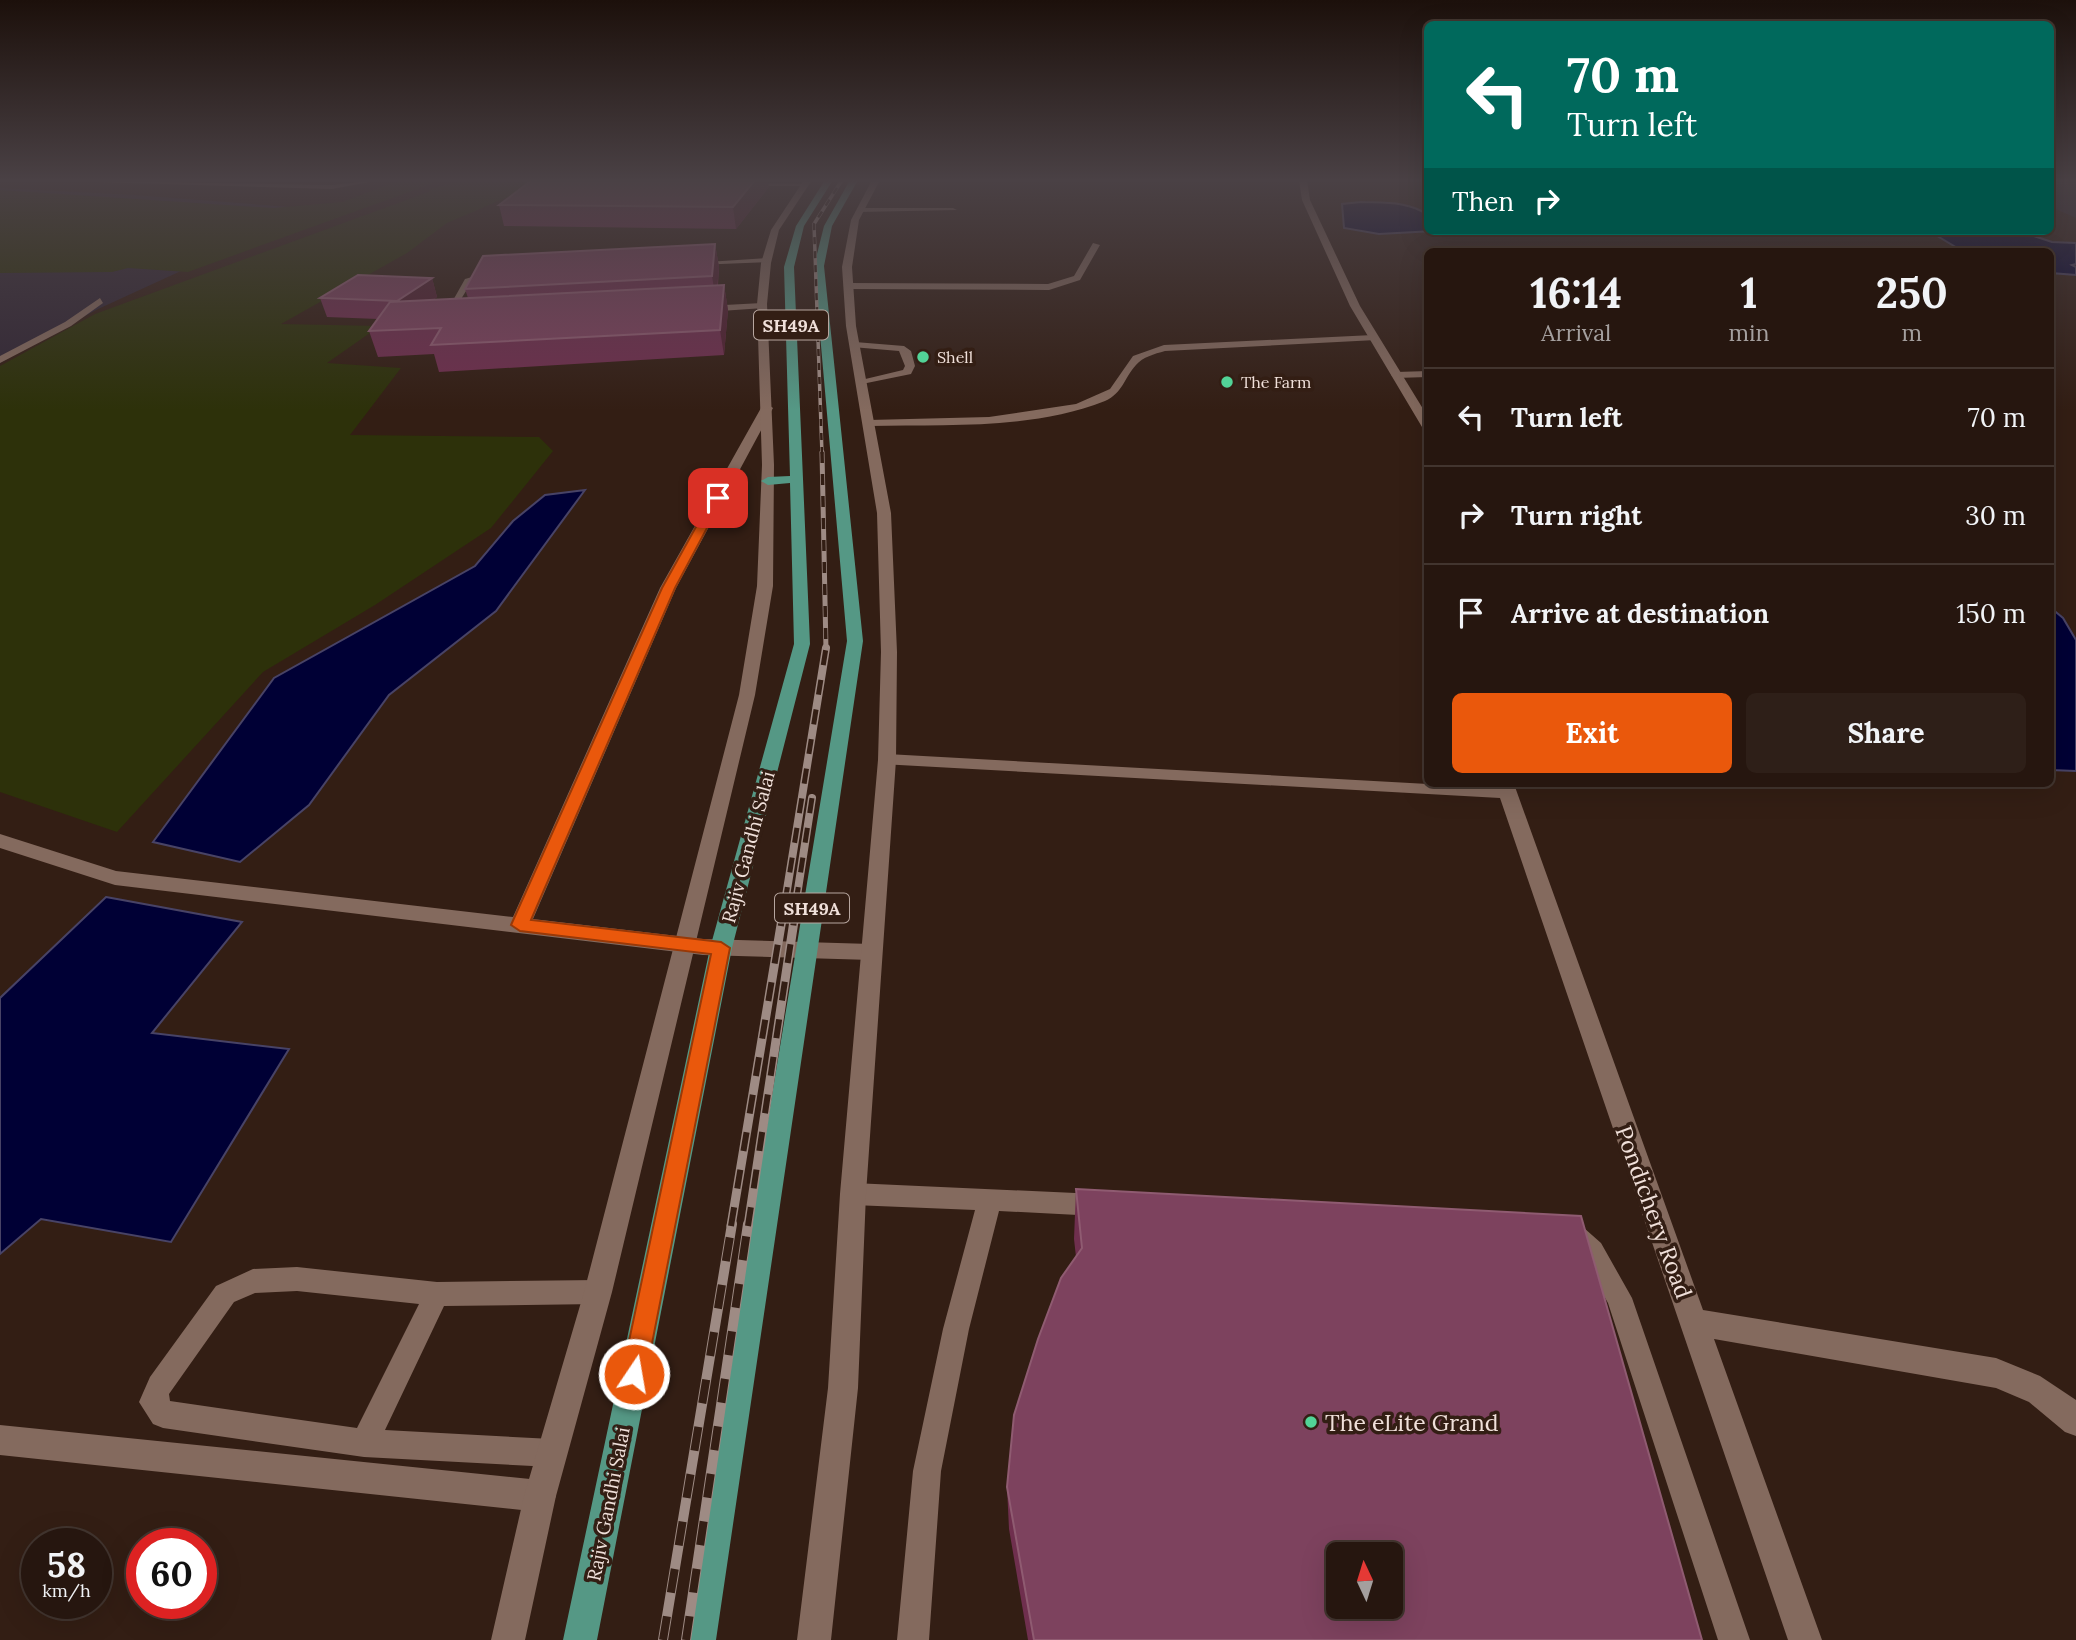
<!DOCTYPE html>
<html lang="en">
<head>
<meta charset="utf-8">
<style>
	body { margin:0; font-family:Lora,serif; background:#2e1f18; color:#f1f3f6; height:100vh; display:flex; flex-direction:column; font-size:26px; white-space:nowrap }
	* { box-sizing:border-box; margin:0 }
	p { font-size:23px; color:#a49f9e }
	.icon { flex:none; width:38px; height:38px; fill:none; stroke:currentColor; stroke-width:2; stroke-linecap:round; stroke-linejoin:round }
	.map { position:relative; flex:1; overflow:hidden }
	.sheet { position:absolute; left:1424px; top:248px; width:630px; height:539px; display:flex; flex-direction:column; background:#26160f; border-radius:10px; box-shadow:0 7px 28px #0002,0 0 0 2px #42352f }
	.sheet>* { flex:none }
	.banner { position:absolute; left:1424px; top:21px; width:630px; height:214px; border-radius:10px; box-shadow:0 7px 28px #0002,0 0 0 2px #42352f; background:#00695c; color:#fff; overflow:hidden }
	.needle { width:46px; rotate:356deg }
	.buttons { position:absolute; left:1326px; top:1542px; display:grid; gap:14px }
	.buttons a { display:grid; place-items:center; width:77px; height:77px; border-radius:10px; background:#26160f; box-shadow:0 7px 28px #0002,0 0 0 2px #42352f; font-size:35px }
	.speed { position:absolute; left:21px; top:1528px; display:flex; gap:14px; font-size:35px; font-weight:700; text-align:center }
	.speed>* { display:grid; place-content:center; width:91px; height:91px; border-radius:50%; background:#26160f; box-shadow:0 7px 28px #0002,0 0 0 2px #42352f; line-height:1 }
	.speed small { font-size:18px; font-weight:400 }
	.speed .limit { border:10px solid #d22; background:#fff; color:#111 }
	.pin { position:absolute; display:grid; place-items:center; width:60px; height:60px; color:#fff; margin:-30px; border-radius:14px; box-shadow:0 4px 10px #0006 }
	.me { position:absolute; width:77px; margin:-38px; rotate:12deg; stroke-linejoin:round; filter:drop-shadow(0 0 5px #0008) }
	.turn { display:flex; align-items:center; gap:24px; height:147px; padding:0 28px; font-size:32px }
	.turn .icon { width:91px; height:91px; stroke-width:2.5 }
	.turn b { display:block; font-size:49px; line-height:60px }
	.then { display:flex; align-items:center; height:66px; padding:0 28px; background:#0003; gap:14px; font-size:26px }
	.eta { display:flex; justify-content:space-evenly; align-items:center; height:119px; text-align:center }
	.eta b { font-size:42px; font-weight:700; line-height:49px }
	.action { display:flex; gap:14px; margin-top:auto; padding:14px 28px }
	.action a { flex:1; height:80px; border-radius:10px; background:#ea580c; color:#fff; font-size:28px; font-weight:700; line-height:80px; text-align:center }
	.action a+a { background:#2e1f18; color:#f1f3f6 }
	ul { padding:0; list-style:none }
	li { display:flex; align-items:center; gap:21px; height:98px; padding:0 28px; border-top:2px solid #42352f }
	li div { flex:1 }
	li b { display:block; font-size:26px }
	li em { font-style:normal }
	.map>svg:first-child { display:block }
	.education { fill:#322735 }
	.green { fill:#2d310a }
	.water { fill:#000035; stroke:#484366; stroke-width:2 }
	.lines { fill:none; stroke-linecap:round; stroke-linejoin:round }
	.service { fill:#846a5e; fill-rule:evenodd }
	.minor { fill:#846a5e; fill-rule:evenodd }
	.tertiary { fill:#846a5e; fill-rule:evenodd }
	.primary { fill:#559885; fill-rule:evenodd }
	.rail-far4-casing { stroke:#9e8b84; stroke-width:3.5 }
	.rail-far3-casing { stroke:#9e8b84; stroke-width:5 }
	.rail-far2-casing { stroke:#9e8b84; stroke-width:8 }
	.rail-far1-casing { stroke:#9e8b84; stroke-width:9 }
	.rail-casing { stroke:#9e8b84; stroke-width:10 }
	.rail-far4 { stroke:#331e14; stroke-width:2.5; stroke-dasharray:7; stroke-linecap:butt }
	.rail-far3 { stroke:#331e14; stroke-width:3.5; stroke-dasharray:11; stroke-linecap:butt }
	.rail-far2 { stroke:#331e14; stroke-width:5; stroke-dasharray:15; stroke-linecap:butt }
	.rail-far1 { stroke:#331e14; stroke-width:6; stroke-dasharray:19; stroke-linecap:butt }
	.rail { stroke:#331e14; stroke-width:8; stroke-dasharray:24; stroke-linecap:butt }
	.wall { fill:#6f2f4e }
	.shaded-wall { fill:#512031 }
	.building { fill:#7d425e; stroke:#8f5b71; stroke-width:2; fill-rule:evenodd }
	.route { fill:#ea580c; stroke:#983908; stroke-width:2 }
	.poi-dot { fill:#52d397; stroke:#331e14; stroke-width:2.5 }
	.labels { text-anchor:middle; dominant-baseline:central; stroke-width:7; stroke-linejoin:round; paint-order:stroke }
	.far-poi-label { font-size:16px; fill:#f0e0da; stroke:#331e14; text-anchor:start }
	.shield { fill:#331e14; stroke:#b7a69f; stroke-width:2 }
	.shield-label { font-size:18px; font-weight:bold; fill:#f0e0da }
	.street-label { font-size:19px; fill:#f0e0da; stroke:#331e14 }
	.near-street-label { font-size:23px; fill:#f0e0da; stroke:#331e14 }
	.near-poi-label { font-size:23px; fill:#f0e0da; stroke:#331e14; text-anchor:start }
</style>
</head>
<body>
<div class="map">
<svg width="2076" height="1640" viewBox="0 0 2076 1640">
	<rect width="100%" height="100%" fill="#331e14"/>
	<path class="education" d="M2051,180h25v38l-25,-11z
		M0,188l135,7 181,14 -220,101 -96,53z"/>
	<path class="green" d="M401,180h41l-254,92 -60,-4 -16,4 -112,1v-83l273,18 69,-6z
		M465,180h82l-100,43 -40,30 -126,71 99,2 -53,37 74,5 -51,67 189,2 14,14 -62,77 -116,77 -112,67 -146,160 -117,-40v-426l95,-52 336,-123 -2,-2z"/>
	<path class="water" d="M1361,202c23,1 48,-1 67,13v16h6l-55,3 -35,-6 -2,-24z
		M1929,231h90l33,11 24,1v21l-4,1 4,2v8l-25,-2v-21h-87z
		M585,490l-89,121 -107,84 -80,110 -69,57 -87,-20 121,-164 201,-112 38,-45 32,-26z
		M2051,608l12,10 13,22v131l-25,-1z
		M106,897l136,25 -90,111 137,16 -118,193 -130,-23 -41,35v-256z"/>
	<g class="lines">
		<path class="service" d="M29,180l303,5 48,-5 -48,9z
			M746,183l58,1 4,2h-64z
			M861,208h92l4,2 -99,2z
			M1093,243l7,2 -20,35 -31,10 -201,-1 -4,-3 4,-3 200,1 26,-8z
			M766,258l3,4 -73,3 -4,-2z
			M493,271l3,5 -25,7 -23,37h-6l23,-41z
			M100,298l3,5 -32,23 -71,37v-7l65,-34z
			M762,303l3,5 -59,4 -5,-3 5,-3z
			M1373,335l3,1v4l-211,11c-11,3 -22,6 -29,14 -12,13 -13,28 -31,36 -74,29 -158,23 -236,25l-5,-3 5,-3 120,-3 87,-13 34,-15 23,-33 31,-11z
			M855,342l49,4 7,5 4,15 -4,8 -54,11v-4l46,-11 2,-4 -6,-15 -47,-4v-4z
			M1428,371v6l-32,1 -5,-3 5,-3z
			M853,1183l244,11 8,3 4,8 -4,8 -8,3 -98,-5 -30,118 -28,142 -12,169h-32l16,-169 30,-142 32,-119 -122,-5 -8,-4 -4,-7 4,-7z
			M1575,1225l9,3 17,15 31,55 118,342h-32l-110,-337 -25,-44 -17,-15 -3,-8 3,-8z
			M297,1267l140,15 161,-2 9,4 4,8 -4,8 -9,4 -154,2 -59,124 167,9 10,4 4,10 -4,10 -10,4 -188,-10 -201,-29 -10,-4 -14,-22 11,-25 66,-91 37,-17zM297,1291l122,13 -62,124 -187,-27 -1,-7 65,-92 21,-9z"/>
		<path class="minor" d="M1299,180h8l3,20 50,106 68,111v14l-6,-4 -72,-121 -48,-106z
			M767,404l6,4 -97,180 -143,331 170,20 168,5 8,2 3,6 -3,6 -8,2 -168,-5 -588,-70 -115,-37v-14l116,37 397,46 147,-329 101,-180z
			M887,754l541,30h86l189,526 293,48 44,18 36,24v36l-11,-4 -36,-30 -33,-14 -282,-49 108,301h-34l-288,-842 -619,-34 -3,-4z
			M0,1425l540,55 11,5 5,11 -5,11 -11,5 -540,-57z"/>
		<path class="tertiary" d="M804,180h8l-33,50 -8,33 -4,41 7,161 -1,121 -18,109 -143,597 -56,204 -31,144h-34l33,-144 60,-204 155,-597 18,-109 5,-121 -5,-161 4,-41 10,-33z
			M872,180h8l-21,40 -7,47 4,59 35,187 6,139 -1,108 -30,434 -8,194 -27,252h-34l31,-252 12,-194 38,-434 3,-108 -4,-139 -31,-187 -4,-59 9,-47z"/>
		<path class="primary" d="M825,180h8l-29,46 -10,41 16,377 -78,304 -135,692h-34l147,-692 84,-304 -4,-161 -22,2 -7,-4 7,-4 22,-1 -6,-209 12,-41z
			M850,180h8l-26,46 -8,40 39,375 -147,999h-34l165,-999 -33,-375 10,-40z"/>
		<g class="rail-far4-casing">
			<path id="rail-far4" d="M822,454l-8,-230 28,-44"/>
		</g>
		<g class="rail-far3-casing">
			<path id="rail-far3" d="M822,452l4,198"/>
		</g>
		<g class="rail-far2-casing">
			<path id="rail-far2" d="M785,902l41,-254
				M796,902l16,-104"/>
		</g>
		<g class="rail-far1-casing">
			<path id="rail-far1" d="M731,1226l54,-325
				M748,1226l49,-325"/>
		</g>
		<g class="rail-casing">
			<path id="rail" d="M663,1640l69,-416
				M686,1640l62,-416"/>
		</g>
		<use href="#rail-far4" class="rail-far4"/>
		<use href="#rail-far3" class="rail-far3"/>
		<use href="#rail-far2" class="rail-far2"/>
		<use href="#rail-far1" class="rail-far1"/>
		<use href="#rail" class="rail"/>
	</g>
	<path class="wall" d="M769,187l-33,42 -232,-3 -5,-21z
		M715,244l4,23 -1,18h6l4,25 -4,45 -285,17 -5,-18 -56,3 -9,-26 9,-12 -51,-2 -7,-19 112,-20 5,19 -4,3 35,-2 -3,-9z
		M1076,1189l626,451h-674l-19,-111 -2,-42 69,-230 -2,-18z"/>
	<path class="shaded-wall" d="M755,180h13l1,7 -33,42 -3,-22z
		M715,244l4,23 -3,33 -4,-24z
		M432,278l5,19 -34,23 -6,-19z
		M724,285l4,25 -4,45 -4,-25z"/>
	<path class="building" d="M532,180h223l-22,27 -234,-2z
		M715,244l-3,32 -247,13 18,-33z
		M358,275l74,3 -35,23 -77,-3z
		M724,285l-4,45 -289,15 10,-17 -72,3 21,-29z
		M1076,1189l505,27 121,424h-668l-27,-153 7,-72 24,-76 23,-61 21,-30zM1339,1554h52v52h-52z"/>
	<linearGradient id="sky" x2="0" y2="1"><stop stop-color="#1c100b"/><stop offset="0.44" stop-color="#4a4145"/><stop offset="1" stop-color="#4a4145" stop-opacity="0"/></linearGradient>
	<rect width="2076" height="410" fill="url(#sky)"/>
	<path class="route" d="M718,495l5,3 -48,90 -144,332 190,22 9,6 -84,426 -3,8 -9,4 -8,-4 -4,-8 89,-420 -191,-23 -9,-6 151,-337 50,-90z"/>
	<g class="poi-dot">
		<circle cx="923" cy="357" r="7"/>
		<circle cx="1227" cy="382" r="7"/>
		<circle cx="1311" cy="1422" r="7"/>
	</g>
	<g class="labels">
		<g class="far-poi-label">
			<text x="937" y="357">Shell</text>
			<text x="1241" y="382">The Farm</text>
		</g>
		<g class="shield">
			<rect x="754" y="310.5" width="74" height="29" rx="5"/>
			<rect x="775" y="893.5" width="74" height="29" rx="5"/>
		</g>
		<g class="shield-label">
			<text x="791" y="325">SH49A</text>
			<text x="812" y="908">SH49A</text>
		</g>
		<g class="street-label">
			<text transform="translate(748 847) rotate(-75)">Rajiv Gandhi Salai</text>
			<text transform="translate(608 1504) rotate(-79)">Rajiv Gandhi Salai</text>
		</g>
		<g class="near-street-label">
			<text transform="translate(1654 1212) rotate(70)">Pondichery Road</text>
		</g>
		<g class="near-poi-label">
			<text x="1325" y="1422">The eLite Grand</text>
		</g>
	</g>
</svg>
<div class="buttons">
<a><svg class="needle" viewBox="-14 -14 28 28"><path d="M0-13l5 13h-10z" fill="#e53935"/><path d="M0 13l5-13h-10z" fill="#a49f9e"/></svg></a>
</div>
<div class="speed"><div>58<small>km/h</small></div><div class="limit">60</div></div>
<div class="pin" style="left:718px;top:498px;background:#d93025"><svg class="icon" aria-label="arrive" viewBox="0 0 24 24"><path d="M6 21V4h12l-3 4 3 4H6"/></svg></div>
<svg class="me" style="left:634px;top:1374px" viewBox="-20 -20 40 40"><circle r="17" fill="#ea580c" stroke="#fff" stroke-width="3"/><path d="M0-11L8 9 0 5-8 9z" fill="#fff"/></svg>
<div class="banner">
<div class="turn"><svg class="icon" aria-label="left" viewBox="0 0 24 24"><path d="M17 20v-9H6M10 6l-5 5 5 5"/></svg><div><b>70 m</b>Turn left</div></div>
<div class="then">Then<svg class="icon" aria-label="right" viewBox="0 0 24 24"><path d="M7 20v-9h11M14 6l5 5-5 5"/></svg></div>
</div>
<section class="sheet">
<div class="eta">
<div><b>16:14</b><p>Arrival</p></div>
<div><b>1</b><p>min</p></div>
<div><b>250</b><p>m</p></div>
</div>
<ul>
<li><svg class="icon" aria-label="left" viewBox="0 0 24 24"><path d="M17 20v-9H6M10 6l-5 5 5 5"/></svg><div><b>Turn left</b></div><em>70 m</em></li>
<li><svg class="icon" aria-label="right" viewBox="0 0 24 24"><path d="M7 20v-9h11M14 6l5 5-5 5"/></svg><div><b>Turn right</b></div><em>30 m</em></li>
<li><svg class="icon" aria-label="arrive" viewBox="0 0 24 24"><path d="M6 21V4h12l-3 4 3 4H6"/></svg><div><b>Arrive at destination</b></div><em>150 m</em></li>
</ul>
<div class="action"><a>Exit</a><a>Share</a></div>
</section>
</div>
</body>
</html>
